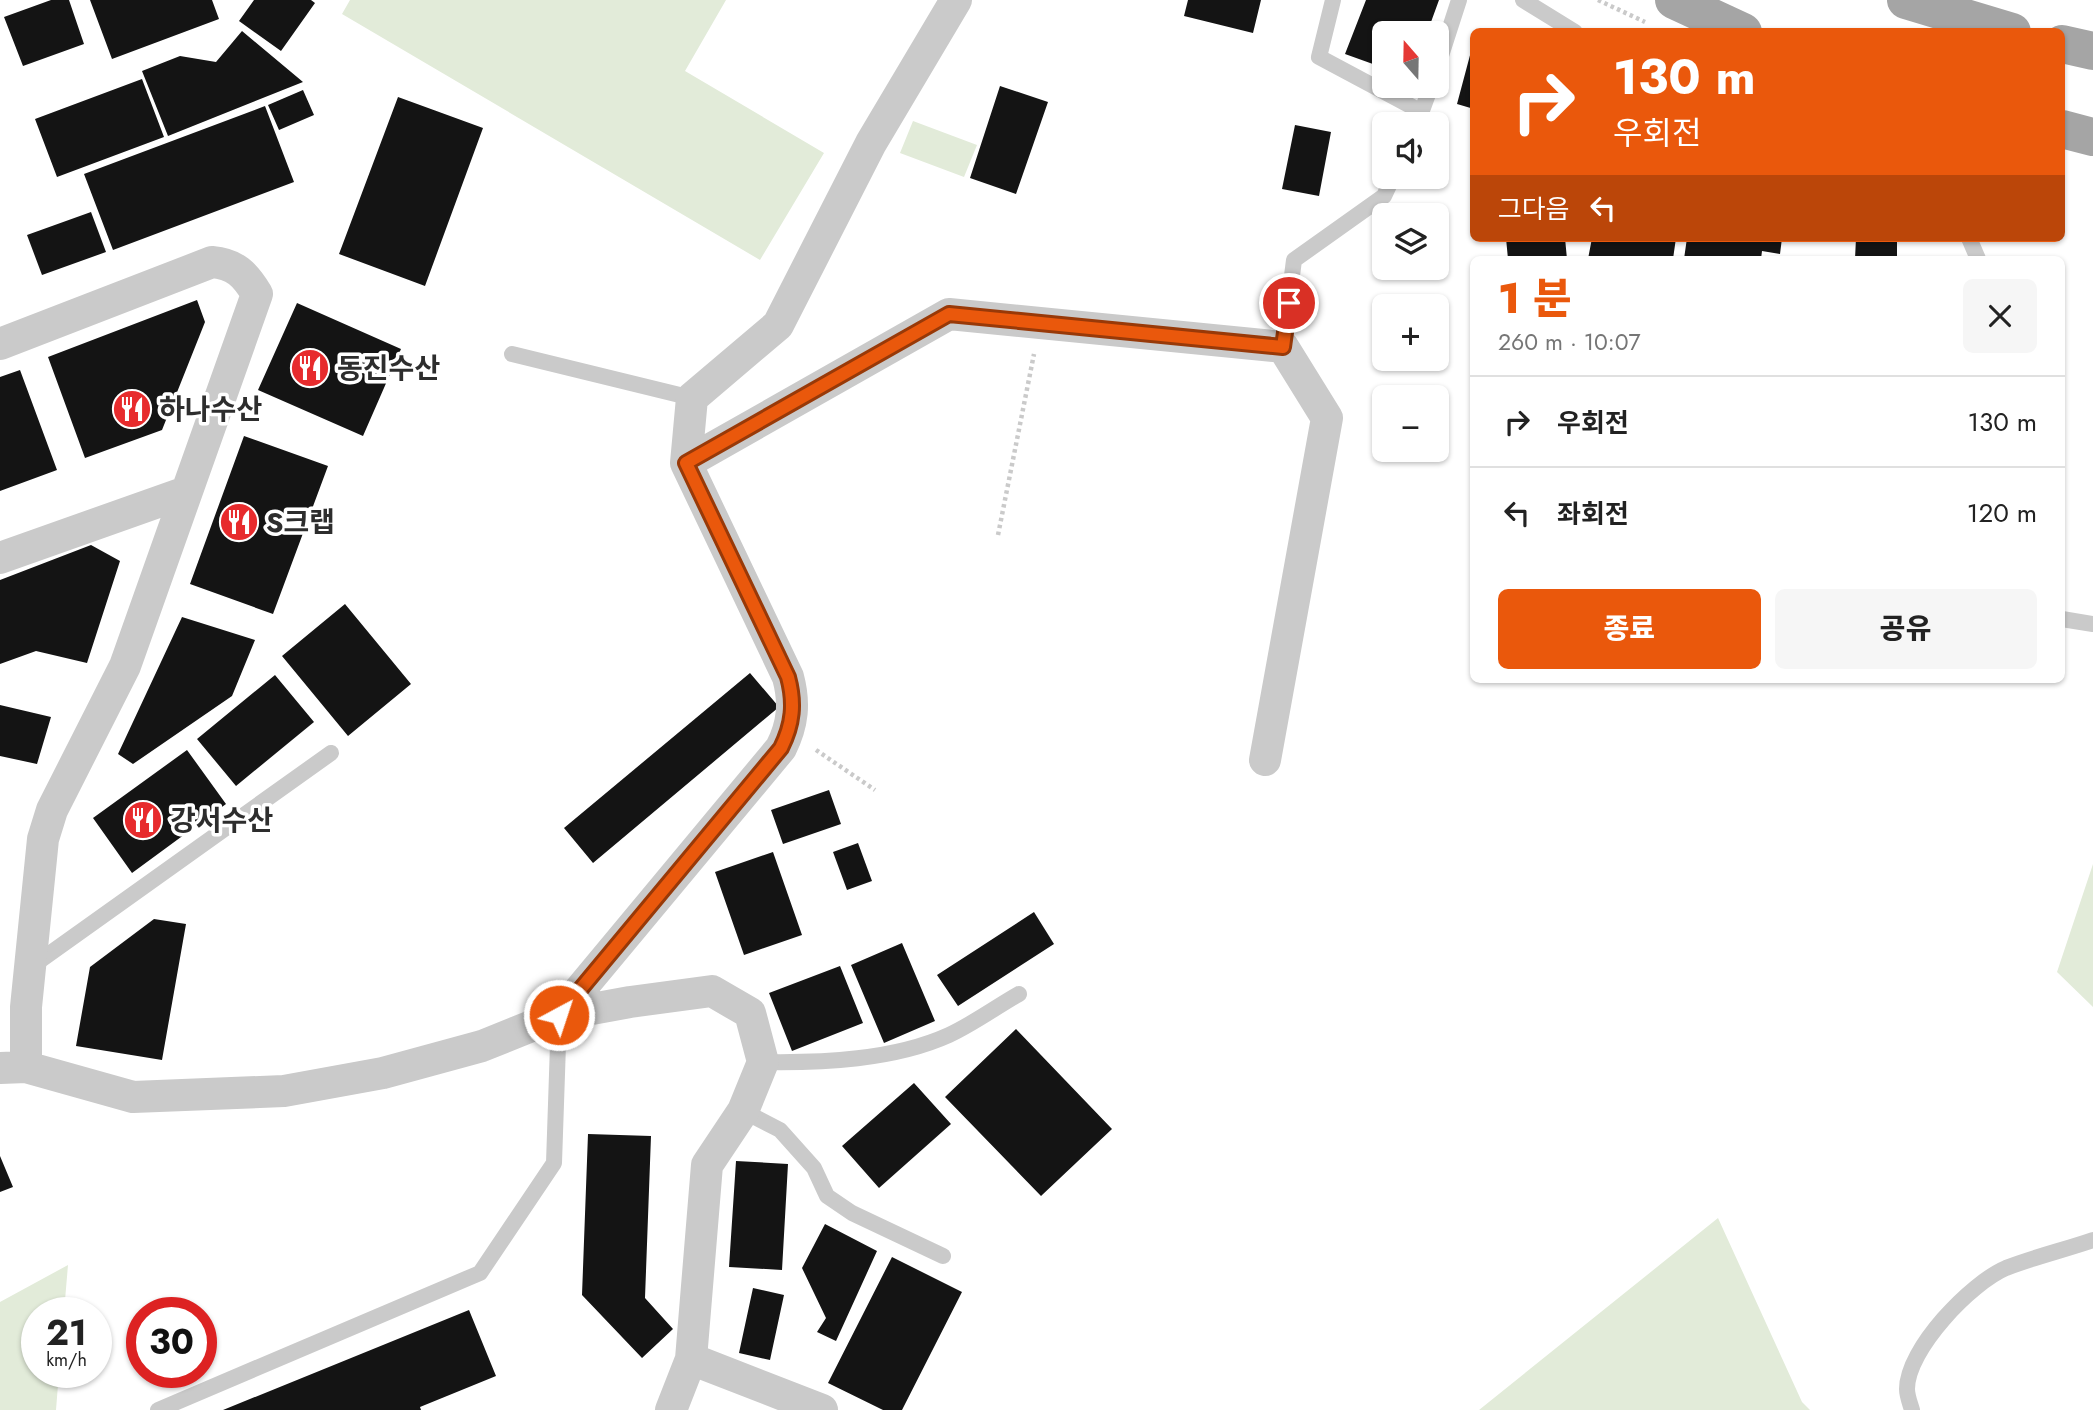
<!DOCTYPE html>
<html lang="ko">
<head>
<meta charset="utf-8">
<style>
	body { margin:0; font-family:Jost,"Noto Sans KR",sans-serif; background:#f6f6f6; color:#222; height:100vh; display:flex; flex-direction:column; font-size:26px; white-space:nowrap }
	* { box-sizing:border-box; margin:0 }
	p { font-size:23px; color:#767676 }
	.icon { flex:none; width:38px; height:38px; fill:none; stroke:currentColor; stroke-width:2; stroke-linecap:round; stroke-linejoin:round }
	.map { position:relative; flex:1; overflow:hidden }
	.panel { position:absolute; left:1470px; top:256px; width:595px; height:427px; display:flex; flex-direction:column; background:#fff; border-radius:10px; box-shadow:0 2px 5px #0004 }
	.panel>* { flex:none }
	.hud { position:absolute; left:1470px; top:28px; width:595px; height:214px; border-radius:10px; box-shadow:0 2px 5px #0004; background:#ea580c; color:#fff; overflow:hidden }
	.needle { width:46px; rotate:340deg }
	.tools { position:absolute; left:1372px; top:21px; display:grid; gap:14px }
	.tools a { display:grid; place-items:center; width:77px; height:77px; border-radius:10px; background:#fff; box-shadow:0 2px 5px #0004; font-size:35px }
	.speed { position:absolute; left:21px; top:1297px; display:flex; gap:14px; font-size:35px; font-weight:700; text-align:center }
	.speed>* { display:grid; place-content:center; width:91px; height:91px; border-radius:50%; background:#fff; box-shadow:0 2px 5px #0004; line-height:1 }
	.speed small { font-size:18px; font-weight:400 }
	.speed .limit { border:10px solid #d22; background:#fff; color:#111 }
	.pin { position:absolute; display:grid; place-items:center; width:60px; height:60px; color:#fff; margin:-30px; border:4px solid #fff; border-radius:50%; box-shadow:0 2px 7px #0007 }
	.me { position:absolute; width:77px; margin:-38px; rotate:40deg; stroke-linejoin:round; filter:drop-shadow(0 0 5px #0008) }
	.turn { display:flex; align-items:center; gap:24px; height:147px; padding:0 28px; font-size:32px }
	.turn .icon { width:91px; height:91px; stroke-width:2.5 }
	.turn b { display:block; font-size:49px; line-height:60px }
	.then { display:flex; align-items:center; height:66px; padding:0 28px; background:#0003; gap:14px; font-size:26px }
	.round { display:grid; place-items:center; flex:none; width:74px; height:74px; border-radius:10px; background:#f6f6f6 }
	.summary { display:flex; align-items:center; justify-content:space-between; height:119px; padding:0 28px }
	h1 { font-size:42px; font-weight:800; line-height:52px; color:#ea580c }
	.action { display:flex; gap:14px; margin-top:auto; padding:14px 28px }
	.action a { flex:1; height:80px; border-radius:10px; background:#ea580c; color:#fff; font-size:28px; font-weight:800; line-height:80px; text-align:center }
	.action a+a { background:#f6f6f6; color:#222 }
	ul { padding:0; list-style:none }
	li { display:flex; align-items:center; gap:21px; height:91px; padding:0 28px; border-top:2px solid #e0e0e0 }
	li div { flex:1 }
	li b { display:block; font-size:26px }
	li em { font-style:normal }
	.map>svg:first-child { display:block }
	.green { fill:#e2ebd9 }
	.building { fill:#141414 }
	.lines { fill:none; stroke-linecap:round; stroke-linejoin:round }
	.path { stroke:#cacaca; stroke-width:4.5; stroke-dasharray:3.5 3.5; stroke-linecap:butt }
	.lane { stroke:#cacaca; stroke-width:16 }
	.street { stroke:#cacaca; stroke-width:32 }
	.primary { stroke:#a5a5a5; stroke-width:38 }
	.route-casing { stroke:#983908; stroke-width:18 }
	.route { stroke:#ea580c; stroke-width:12 }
	.labels { text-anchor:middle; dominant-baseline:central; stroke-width:7; stroke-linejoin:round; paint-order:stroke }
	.poi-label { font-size:28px; font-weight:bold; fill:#2d2d2d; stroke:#fff; text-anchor:start }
</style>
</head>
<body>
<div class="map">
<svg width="2093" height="1410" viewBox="0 0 2093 1410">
	<rect width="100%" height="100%" fill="#fff"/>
	<path class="green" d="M350,0h376l-41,71 139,82 -64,107 -418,-246z
		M913,121l64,24 -13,32 -64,-24z
		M2093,864v143l-36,-35z
		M1718,1218l84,184 8,8h-331z
		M68,1265l-4,47h-27v60h22l-3,38h-56v-108z"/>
	<path class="building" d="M51,0h18l15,44 -61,22 -19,-49z
		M90,0h122l7,19 -107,40z
		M254,0h57l4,3 -34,48 -42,-30z
		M1188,0h73l-8,33 -69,-17z
		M1366,0h73l-12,33h-43v35l-39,-14z
		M242,31l61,51 -135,54 -26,-65 38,-15 36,6z
		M1473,44h1v65l-17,-5z
		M142,79l22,58 -107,40 -22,-58z
		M1000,86l48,16 -32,92 -46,-16z
		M303,90l11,25 -35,15 -11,-25z
		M398,97l85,31 -58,158 -86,-32z
		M265,106l29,76 -181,68 -29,-76z
		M1295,125l36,7 -12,64 -37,-7z
		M91,212l15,40 -64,23 -15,-40z
		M1506,238h59l2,21h-59z
		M1592,238h84l-3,21h-85z
		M1687,238h95l-2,16 -18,-3 -1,8h-77z
		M1856,238h41v21h-42z
		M197,300l8,22 -43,108 -77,28 -37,-101z
		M297,303l104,46 -38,87 -105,-46z
		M20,370l37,100 -57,21v-114z
		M244,436l84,30 -55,148 -83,-30z
		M91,545l29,16 -33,102 -51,-12 -36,13v-84z
		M345,604l66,80 -63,52 -66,-80z
		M182,617l73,23 -23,56 -99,68 -15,-10z
		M750,673l29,34 -186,156 -29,-35z
		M275,675l39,47 -78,64 -39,-47z
		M0,705l51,12 -14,47 -37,-8z
		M187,750l39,54 -94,69 -39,-55z
		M829,790l12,34 -58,20 -12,-34z
		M858,843l14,38 -25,9 -14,-38z
		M773,852l29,83 -58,20 -29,-83z
		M1034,912l20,32 -96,62 -21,-31z
		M154,919l32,5 -24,136 -86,-14 14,-79z
		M902,943l33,78 -51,22 -33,-78z
		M840,966l23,57 -71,28 -23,-58z
		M1016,1029l96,100 -71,67 -96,-99z
		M914,1083l37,41 -72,64 -37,-42z
		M588,1134l63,2 -6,162 28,31 -31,29 -60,-63z
		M0,1156l13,31 -13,5z
		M736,1161l52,3 -6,106 -53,-3z
		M825,1224l52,27 -41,90 -19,-9 9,-14 -24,-50z
		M892,1257l70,35 -60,118h-19l-55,-27z
		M753,1288l31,7 -14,65 -31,-7z
		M469,1310l27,66 -76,31 1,3h-198z"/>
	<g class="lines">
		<path class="path" d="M1598,0l47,22
			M998,535l36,-181
			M816,750l59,40"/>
		<path class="lane" d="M1333,0l-14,57 103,55
			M1523,0l52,32
			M1437,68l22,-68
			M1417,124l14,-38
			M1969,238l9,21
			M1283,347l11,-87 90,-64 9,-19
			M512,354l180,44
			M2062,619l31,5
			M31,967l300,-214
			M763,1062c59,1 131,-2 186,-27 24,-11 47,-28 70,-41
			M743,1111l37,19 34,38 13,28 25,17 91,43
			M158,1410l322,-137 74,-110 5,-148
			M1912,1410c-2,-7 -5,-14 -5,-21 0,-40 64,-106 99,-121 28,-11 58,-18 87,-28"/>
		<path class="street" d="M0,344l212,-82c23,2 33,12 45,32l-132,372 -73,144 -9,29 -17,168v60
			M686,463l263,-149 334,33 44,71 -62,342
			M0,558l186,-66
			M559,1015l222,-267c12,-24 14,-45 7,-71l-102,-214 6,-65 86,-73 93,-182 85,-143
			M0,1068l26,-1 107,30 151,-6 99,-18 99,-27 77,-31 71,-13 82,-11 38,22 13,49 -20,49 -36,54 -16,194 -20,51
			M691,1359l131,51"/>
		<path class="primary" d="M1674,0l69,32
			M1906,0l106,32
			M2062,44l31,7
			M2062,129l31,8"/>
	</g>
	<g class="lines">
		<g class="route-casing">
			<path id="route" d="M559,1015l222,-267c12,-24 14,-45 7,-71l-102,-214 263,-149 334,33 6,-44"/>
		</g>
		<use href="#route" class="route"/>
	</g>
	<defs>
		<g id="restaurant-disc" transform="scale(2.0125)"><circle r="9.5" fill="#e72b2d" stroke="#fff"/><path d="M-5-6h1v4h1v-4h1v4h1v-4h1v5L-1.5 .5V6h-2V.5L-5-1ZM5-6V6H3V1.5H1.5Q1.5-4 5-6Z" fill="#fff"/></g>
	</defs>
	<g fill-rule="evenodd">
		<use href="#restaurant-disc" x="310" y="368"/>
		<use href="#restaurant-disc" x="132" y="409"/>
		<use href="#restaurant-disc" x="239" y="522"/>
		<use href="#restaurant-disc" x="143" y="820"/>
	</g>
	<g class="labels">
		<g class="poi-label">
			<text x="337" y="368">동진수산</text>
			<text x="159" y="409">하나수산</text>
			<text x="266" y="522">S크랩</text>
			<text x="170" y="820">강서수산</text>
		</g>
	</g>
</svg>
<div class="tools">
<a><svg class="needle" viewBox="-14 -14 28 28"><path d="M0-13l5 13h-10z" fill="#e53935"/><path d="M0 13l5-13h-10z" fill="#767676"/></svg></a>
<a><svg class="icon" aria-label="sound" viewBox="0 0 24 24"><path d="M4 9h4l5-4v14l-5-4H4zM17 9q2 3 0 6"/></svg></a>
<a><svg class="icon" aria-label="layers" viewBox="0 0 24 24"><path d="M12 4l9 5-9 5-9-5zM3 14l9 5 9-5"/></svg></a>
<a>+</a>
<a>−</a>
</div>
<div class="speed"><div>21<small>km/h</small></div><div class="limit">30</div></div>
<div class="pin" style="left:1289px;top:303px;background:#d93025"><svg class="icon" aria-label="arrive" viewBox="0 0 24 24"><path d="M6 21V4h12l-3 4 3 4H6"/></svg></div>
<svg class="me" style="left:559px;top:1015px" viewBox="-20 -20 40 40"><circle r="17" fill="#ea580c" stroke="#fff" stroke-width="3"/><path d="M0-11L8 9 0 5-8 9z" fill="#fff"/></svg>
<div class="hud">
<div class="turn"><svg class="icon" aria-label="right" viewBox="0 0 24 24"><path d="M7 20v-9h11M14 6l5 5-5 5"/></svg><div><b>130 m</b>우회전</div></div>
<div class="then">그다음<svg class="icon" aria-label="left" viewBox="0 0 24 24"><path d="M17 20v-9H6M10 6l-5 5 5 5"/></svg></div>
</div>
<section class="panel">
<div class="summary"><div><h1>1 분</h1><p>260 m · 10:07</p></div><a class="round"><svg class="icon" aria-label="close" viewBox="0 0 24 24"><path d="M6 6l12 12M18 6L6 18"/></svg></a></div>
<ul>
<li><svg class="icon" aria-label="right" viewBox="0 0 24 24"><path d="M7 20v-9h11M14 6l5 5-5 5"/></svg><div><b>우회전</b></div><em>130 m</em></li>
<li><svg class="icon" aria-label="left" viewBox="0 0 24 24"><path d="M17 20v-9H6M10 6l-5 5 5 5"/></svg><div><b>좌회전</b></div><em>120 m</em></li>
</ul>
<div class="action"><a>종료</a><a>공유</a></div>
</section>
</div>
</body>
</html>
